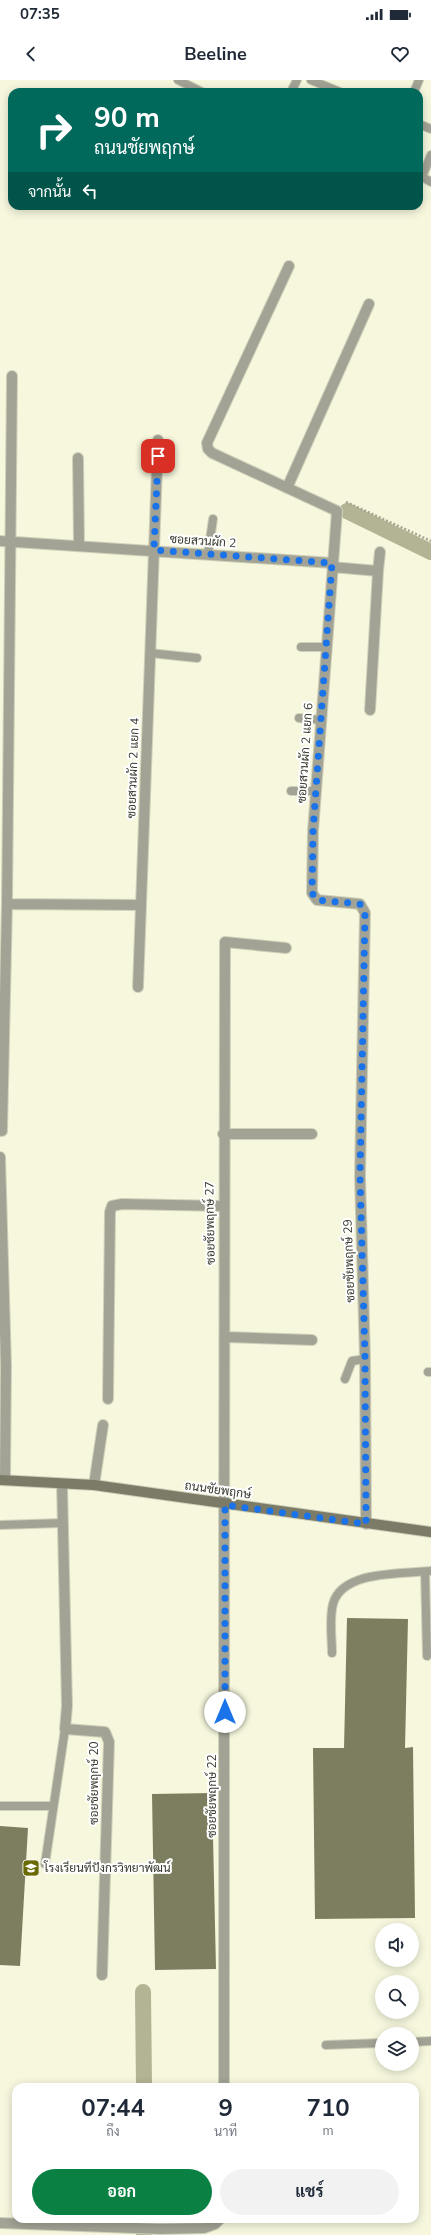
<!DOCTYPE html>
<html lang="th">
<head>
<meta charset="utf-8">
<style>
	body { margin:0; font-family:"Nunito Sans",Sarabun,sans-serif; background:#f2f2f3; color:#1f2937; height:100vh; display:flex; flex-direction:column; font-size:15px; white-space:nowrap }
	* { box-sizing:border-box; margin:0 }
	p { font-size:13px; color:#747a83 }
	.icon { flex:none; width:22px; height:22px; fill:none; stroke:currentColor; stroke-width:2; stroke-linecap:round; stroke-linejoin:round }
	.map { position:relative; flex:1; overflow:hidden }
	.details { position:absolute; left:12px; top:2003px; width:407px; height:140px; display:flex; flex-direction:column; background:#fff; border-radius:12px; box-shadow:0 2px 10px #0003 }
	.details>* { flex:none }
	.top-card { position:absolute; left:8px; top:8px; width:415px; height:122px; border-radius:12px; box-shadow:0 2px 10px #0003; background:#00695c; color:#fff; overflow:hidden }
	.controls { position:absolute; left:375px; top:1843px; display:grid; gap:8px }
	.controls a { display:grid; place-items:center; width:44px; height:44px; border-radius:50%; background:#fff; box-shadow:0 2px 10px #0003; font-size:20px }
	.pin { position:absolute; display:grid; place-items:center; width:34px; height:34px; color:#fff; margin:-17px; border-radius:8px; box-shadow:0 2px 6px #0006 }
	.me { position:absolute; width:44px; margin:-22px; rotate:0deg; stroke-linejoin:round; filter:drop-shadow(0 0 3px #0008) }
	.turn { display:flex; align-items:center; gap:14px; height:84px; padding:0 20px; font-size:18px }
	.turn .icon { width:52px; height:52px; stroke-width:2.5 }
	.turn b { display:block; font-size:28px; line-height:34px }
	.then { display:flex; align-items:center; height:38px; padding:0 20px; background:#0003; gap:8px; font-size:15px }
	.eta { display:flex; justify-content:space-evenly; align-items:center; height:68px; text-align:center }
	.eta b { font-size:24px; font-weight:700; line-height:28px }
	.button { display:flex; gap:8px; margin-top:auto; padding:8px 20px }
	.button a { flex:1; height:46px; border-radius:24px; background:#0b8043; color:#fff; font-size:16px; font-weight:700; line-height:46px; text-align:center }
	.button a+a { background:#f2f2f3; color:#1f2937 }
	.status { display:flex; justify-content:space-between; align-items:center; height:28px; padding:0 20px; background:#fff; direction:ltr }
	.status svg { height:11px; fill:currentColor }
	header { display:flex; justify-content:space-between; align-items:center; height:52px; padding:0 20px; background:#fff; font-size:18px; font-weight:700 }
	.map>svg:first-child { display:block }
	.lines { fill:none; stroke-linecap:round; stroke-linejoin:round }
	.canal { stroke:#b2b493; stroke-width:16 }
	.building { fill:#7d7e60 }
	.lane-casing { stroke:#d0d1ba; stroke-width:10 }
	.street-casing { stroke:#d0d1ba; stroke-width:12 }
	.secondary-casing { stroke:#d0d1ba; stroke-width:12 }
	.path { stroke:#a3a390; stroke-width:2.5; stroke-dasharray:2 2; stroke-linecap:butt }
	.lane { stroke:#a2a395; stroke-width:8 }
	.street { stroke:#a2a395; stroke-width:10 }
	.secondary { stroke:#7b7b67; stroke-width:10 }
	.route { stroke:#1a73e8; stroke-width:7; stroke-dasharray:0 12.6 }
	.labels { text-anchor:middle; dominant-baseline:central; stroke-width:4; stroke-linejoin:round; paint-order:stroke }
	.street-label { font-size:12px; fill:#39392f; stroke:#fff }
	.poi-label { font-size:12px; fill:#39392f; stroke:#fff; text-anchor:start }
</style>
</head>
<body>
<div class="status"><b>07:35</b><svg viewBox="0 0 49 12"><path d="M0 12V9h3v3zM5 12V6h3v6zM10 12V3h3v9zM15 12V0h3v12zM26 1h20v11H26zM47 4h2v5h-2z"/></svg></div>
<header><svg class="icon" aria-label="back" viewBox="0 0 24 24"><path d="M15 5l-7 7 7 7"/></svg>Beeline<svg class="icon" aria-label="heart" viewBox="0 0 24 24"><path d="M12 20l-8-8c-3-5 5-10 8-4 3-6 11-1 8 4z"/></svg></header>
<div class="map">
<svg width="431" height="2155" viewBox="0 0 431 2155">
	<rect width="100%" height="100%" fill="#f6f7dd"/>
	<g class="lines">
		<path class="canal" d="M347,431l84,41
			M143,1912l1,95
			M144,2139v16"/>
	</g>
	<path class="building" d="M347,1538l61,1 -3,129 8,-1 2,171 -100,1 -2,-171h31z
		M212,1713l4,176 -61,1 -3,-176z
		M0,1746l28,2 -8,138 -20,-1z"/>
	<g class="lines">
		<g class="lane-casing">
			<path id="lane" d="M178,0l24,12
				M311,0l29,12
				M291,12l6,-12
				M414,12l5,-12
				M419,44l12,5
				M419,95l12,7
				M422,97l9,-22
				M208,474l5,-35
				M301,567h25
				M150,573l47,5
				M299,638l22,2
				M291,711h25
				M428,1292h3
				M345,1299l7,-18 13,-2
				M0,1445l63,-2
				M425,1492l2,84
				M332,1573c0,-15 -3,-34 1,-49 9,-34 70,-30 98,-33
				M0,1726h53
				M45,1784l20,-135
				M412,1962l19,-1
				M326,1965l56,-2"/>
		</g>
		<g class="street-casing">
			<path id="street" d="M289,186l-82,177 1,6 4,4 125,58 -24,320 -1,62 5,7 43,4 5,9 -5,263 5,183 1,165
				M78,378l1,87
				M287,408l82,-184
				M0,461l332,22
				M332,487l46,4 2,-19
				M370,630l8,-139
				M7,824l133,1
				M138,907l20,-547
				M2,1051l5,-227 5,-528
				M223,1054h89
				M0,1077l6,209 -1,114
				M225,1257l87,3
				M108,1319l2,-187 2,-6 10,-2 101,2
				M62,1404l5,222 -2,23 40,3 4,10 -7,233
				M94,1405l9,-60
				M224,2007c1,-382 -1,-763 1,-1145l61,6
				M0,2143l161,6 43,-1 11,-4 5,-5"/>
		</g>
		<g class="secondary-casing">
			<path id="secondary" d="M0,1400l94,5 337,47"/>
		</g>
		<path class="path" d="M346,422l85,39"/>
		<use href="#lane" class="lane"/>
		<use href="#street" class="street"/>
		<use href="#secondary" class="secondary"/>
	</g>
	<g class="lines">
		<path class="route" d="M158,376l-4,94 178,13 -19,268 -1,62 5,7 43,4 5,9 -5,263 5,182 1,166 -141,-19v207"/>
	</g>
	<defs>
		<g id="school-square" transform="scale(0.9)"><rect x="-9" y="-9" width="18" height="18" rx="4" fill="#6a6904" stroke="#fff"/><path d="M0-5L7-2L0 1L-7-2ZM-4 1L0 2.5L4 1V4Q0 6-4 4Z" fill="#fff"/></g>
	</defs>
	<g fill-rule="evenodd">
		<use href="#school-square" x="31" y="1788"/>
	</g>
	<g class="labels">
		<g class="street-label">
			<text transform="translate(203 461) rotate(4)">ซอยสวนผัก 2</text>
			<text transform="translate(305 673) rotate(-86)">ซอยสวนผัก 2 แยก 6</text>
			<text transform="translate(133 688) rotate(-88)">ซอยสวนผัก 2 แยก 4</text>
			<text transform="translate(210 1143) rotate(-91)">ซอยชัยพฤกษ์ 27</text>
			<text transform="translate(349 1181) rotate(-92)">ซอยชัยพฤกษ์ 29</text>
			<text transform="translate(218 1410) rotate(8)">ถนนชัยพฤกษ์</text>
			<text transform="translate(94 1703) rotate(-90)">ซอยชัยพฤกษ์ 20</text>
			<text transform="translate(212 1716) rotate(-90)">ซอยชัยพฤกษ์ 22</text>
		</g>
		<g class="poi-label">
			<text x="44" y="1788">โรงเรียนทีปังกรวิทยาพัฒน์</text>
		</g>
	</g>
</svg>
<div class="controls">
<a><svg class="icon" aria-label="sound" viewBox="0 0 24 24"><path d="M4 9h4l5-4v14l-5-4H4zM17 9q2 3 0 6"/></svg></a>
<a><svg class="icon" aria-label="search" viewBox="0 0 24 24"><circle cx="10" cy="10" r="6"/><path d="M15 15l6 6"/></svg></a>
<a><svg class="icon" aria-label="layers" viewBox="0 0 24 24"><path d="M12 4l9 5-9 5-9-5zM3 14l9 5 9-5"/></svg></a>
</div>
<div class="pin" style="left:158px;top:376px;background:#d93025"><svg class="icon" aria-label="arrive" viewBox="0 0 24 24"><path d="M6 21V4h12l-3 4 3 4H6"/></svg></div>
<svg class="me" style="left:225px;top:1632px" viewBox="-20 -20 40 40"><circle r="19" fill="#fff"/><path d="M0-13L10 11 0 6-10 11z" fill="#1a73e8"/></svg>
<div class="top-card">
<div class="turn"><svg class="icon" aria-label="right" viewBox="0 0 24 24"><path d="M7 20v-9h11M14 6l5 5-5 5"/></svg><div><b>90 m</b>ถนนชัยพฤกษ์</div></div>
<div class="then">จากนั้น<svg class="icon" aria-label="left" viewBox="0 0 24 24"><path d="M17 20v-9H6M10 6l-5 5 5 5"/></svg></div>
</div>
<section class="details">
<div class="eta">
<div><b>07:44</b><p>ถึง</p></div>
<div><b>9</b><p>นาที</p></div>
<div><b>710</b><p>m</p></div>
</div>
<div class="button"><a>ออก</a><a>แชร์</a></div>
</section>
</div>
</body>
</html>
